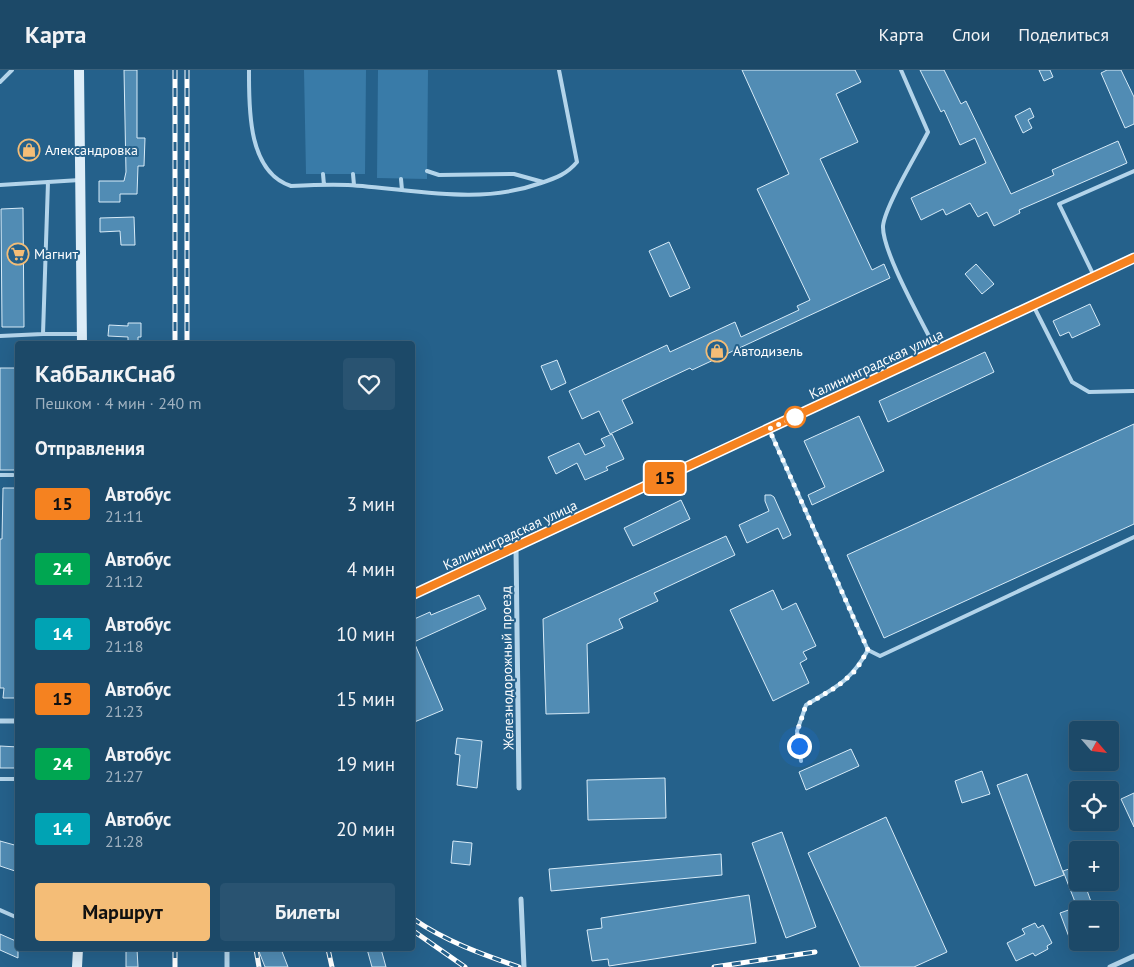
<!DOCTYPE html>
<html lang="ru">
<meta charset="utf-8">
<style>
body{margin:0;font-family:"PT Sans",sans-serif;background:#295371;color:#f1f3f6;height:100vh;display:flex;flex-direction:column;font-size:19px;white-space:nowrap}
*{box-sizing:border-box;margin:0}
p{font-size:16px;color:#a0b2c0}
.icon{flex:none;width:28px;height:28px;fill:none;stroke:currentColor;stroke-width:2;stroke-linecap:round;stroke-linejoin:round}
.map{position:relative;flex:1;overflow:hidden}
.side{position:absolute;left:15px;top:271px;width:400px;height:610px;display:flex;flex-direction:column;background:#1c4968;border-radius:5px;box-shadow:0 5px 20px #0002,0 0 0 1px #3a617c}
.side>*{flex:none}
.badge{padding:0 10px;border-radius:4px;font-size:18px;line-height:32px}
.needle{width:32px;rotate:118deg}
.controls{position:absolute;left:1069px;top:651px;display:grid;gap:10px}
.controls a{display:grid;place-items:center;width:50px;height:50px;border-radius:5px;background:#1c4968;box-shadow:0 5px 20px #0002,0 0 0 1px #3a617c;font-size:25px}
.you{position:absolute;width:25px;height:25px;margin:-12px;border:4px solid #fff;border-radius:50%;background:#1a73e8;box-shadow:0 0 0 8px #1a73e833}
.map>.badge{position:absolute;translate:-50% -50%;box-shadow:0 0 0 2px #fff}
h2{padding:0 20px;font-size:19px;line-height:45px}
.round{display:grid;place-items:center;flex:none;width:52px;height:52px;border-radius:5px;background:#295371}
.headline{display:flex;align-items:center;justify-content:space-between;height:85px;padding:0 20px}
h1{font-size:24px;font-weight:700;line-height:38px}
.action{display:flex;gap:10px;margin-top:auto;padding:10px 20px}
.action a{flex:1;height:58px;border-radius:5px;background:#f4bd77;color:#111;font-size:20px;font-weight:700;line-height:58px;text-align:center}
.action a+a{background:#295371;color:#f1f3f6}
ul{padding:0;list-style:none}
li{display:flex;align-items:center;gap:15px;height:65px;padding:0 20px}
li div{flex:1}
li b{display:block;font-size:19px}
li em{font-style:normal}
li .badge{min-width:55px;font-weight:700;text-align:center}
header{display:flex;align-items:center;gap:30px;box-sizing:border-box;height:70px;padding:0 25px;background:#1c4968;border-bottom:1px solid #3a617c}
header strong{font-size:24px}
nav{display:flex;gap:28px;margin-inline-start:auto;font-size:18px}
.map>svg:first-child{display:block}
</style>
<header>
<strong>Карта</strong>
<nav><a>Карта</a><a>Слои</a><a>Поделиться</a></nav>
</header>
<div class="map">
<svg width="1134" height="897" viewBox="0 0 1134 897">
<rect width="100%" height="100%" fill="#25618b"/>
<!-- green -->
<path fill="#397ba8" d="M304,0h62l-1,104h-59z
M378,0h50l-1,109 -50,-1z"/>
<!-- building -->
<path fill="#518cb4" stroke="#d7ebf8" d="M124,0h13v68h8l-1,28h-6l-1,28h-17v8h-21v-21h25l2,-9z
M742,0h113l6,12 -25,12 22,48 -38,17 52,111 12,-6 6,14 -198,92 -2,-2 -68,32 11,23 -23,11 -11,-23 -17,8 -13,-28 98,-46 3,7 65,-30 6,15 58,-27 -2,-4 13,-6 -53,-111 32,-15z
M920,0h24l17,34 5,-3 45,93 43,-19 -2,-5 66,-29 9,22 -108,47 1,3 -26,13 -7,-14 -9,5 -8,-14 -24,12 -3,-6 -22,11 -10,-22 75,-35 -11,-25 -15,7 -16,-35 -3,2z
M1039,0h11l3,7 -9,4z
M1107,0h14l13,27v27l-9,4 -24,-55z
M1030,38l4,9 -6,3 4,8 -9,5 -8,-17z
M23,138l1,119h-22l-1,-118z
M134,147l1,28h-14l-1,-14 -20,1v-14z
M669,172l21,46 -20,9 -21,-46z
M976,194l18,20 -12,10 -17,-20z
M1090,234l10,21 -28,13 -3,-6 -9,4 -7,-15z
M128,253h13v14h-3v7h-10v-7l-20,-1 1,-11 19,1z
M985,282l9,20 -106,50 -9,-21z
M557,290l9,23 -15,7 -10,-24z
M0,298h16l-1,102h-15z
M859,346l25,55 -72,34 -4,-10 17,-8 -21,-46z
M1134,354v100l-250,114 -37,-83z
M612,364l12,25 -18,8 2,3 -23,10 -8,-17 -21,11 -8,-17 31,-14 6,12 20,-9 -4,-7z
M3,418h15v210h-15l1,-10h-4v-149h2z
M765,425h6l3,2 17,38 -8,4 -5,-11 -31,15 -8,-18 30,-14 -4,-10z
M681,430l9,19 -57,27 -9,-18z
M726,466l9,19 -81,38 4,8 -39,18 4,9 -36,16 2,69 -43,1 -3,-95z
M773,520l9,20 14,-7 20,43 -13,6 4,7 -7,4 9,20 -36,18 -43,-91z
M479,525l7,14 -72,33 29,68 -31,13v-103l18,-8 1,3z
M457,668l25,3 -5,47 -20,-3 3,-30 -5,-1z
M0,676l18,1v21h-18z
M851,679l8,17 -53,24 -7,-18z
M982,701l8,23 -28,9 -7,-22z
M1027,704l37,101 -29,11 -38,-101z
M665,708l1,40 -78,2 -1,-40z
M1134,723v34l-13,-28z
M886,747l61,135 -33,15h-54l-52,-114z
M782,762l34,95 -30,11 -34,-95z
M0,771l18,5v26l-18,-6z
M453,771l19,2 -2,22 -19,-2z
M721,784l1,21 -171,16 -2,-22z
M1078,796v16h6l10,28 -16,-1v24l-9,4 -9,-24 17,-6 -14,-36z
M749,825l7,48 -147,23 -1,-7 -16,2 -5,-31 15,-2 -1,-10z
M1035,853l3,5 5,-3 9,18 -5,3 1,3 -13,7 -2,-3 -17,8 -9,-18 18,-9 -3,-5z
M0,864l18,8v16l-18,-8z
M126,879h11l1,18h-12z
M258,879h23l7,18h-23z
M367,879h14l5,18h-14z"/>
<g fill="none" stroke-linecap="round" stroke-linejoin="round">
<!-- service -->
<path stroke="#b3d4ea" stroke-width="4" d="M249,0c0,36 -2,102 42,116 19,-1 38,-2 57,-1 66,4 129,21 193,-2 15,-5 26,-9 36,-21l-18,-92
M901,0l27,62c-10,20 -43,74 -45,94 -1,26 40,97 53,124
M0,12l12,-12
M427,101l12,4 75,-1 29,8
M323,104l1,11
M353,104l1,11
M401,109l1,11
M0,115l80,-5
M1094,206l-35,-72 75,-33
M1033,235l39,77 17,10 45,-1
M43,264h38
M0,266l43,-2 5,-152
M769,359l99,221
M0,405h13
M801,691l-4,-30 9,-26c30,-18 44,-23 62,-55l12,6 254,-119
M0,709h14
M0,840l18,8"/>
<!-- minor -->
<path stroke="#b3d4ea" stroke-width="5" d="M516,478l3,240
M0,651h18
M521,829l3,68
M227,879v18
M1110,897l24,-11"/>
<!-- tertiary -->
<path stroke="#b3d4ea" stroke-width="9" d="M412,525l722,-337"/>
<!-- secondary -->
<path stroke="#ddedf8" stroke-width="10" d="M79,0l3,274
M77,897l1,-18"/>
<!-- rail casing -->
<g stroke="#fff" stroke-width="5">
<path id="rail" d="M175,0v274
M187,0v274
M412,848c33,23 69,36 107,49
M412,860l53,37
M175,879v18
M256,879l3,18
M328,879l4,18
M714,897l101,-15"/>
</g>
<!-- rail -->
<use href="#rail" stroke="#25618b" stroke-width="3" stroke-dasharray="9" stroke-linecap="butt"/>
</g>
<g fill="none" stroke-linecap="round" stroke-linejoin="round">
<!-- line casing -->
<g stroke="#fff" stroke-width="11">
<path id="line" d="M412,525l722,-337"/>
</g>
<!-- line -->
<use href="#line" stroke="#f58220" stroke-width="8"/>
<!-- walk -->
<path stroke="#fff" stroke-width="5" stroke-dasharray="0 9" d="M795,347l-26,12 99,221 -12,20 -18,16 -32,19 -9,27 2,14"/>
</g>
<!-- icons -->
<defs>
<g id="shop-ring" transform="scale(1.125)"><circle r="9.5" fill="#25618b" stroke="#f4bd77" stroke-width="1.5"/><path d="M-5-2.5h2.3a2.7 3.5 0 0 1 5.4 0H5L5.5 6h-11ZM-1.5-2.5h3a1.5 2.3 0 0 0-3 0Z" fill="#f4bd77"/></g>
<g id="supermarket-ring" transform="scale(1.125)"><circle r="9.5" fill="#25618b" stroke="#f4bd77" stroke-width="1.5"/><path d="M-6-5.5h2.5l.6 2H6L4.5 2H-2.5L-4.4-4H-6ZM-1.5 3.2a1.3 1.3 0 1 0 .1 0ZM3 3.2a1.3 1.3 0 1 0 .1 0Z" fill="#f4bd77"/></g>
</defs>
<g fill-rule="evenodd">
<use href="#shop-ring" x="29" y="80"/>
<use href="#supermarket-ring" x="18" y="184"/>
<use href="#shop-ring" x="717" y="281"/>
</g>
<!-- markers -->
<circle fill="#fff" stroke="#f58220" stroke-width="2.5" cx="795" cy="347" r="10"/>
<g text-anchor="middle" stroke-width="4" stroke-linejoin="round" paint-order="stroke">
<!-- poi labels -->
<g font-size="14" fill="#fff" stroke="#25618b" text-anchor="start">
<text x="45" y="85">Александровка</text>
<text x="34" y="189">Магнит</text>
<text x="733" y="286">Автодизель</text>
</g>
<!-- street labels -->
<g font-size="14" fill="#fff" stroke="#25618b">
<text transform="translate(876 294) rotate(-25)" y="5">Калининградская улица</text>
<text transform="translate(510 465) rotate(-25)" y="5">Калининградская улица</text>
<text transform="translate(507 598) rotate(-91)" y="5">Железнодорожный проезд</text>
</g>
</g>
</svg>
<div class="controls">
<a><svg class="needle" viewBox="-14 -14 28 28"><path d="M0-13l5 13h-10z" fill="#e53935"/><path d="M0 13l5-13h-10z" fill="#a0b2c0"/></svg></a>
<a><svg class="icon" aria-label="locate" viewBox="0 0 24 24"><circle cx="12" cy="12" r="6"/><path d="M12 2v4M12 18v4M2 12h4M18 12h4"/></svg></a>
<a>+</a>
<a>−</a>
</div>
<div class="you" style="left:799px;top:676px"></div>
<b class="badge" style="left:665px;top:408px;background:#f58220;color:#111">15</b>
<section class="side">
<div class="headline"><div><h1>КабБалкСнаб</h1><p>Пешком · 4 мин · 240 m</p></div><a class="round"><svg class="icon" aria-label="heart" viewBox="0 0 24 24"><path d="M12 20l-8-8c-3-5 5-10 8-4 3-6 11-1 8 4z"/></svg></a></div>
<h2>Отправления</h2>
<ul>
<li><span class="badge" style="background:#f58220;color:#111">15</span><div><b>Автобус</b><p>21:11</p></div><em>3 мин</em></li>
<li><span class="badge" style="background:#00a651;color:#fff">24</span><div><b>Автобус</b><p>21:12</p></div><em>4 мин</em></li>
<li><span class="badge" style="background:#00a3b4;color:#fff">14</span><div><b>Автобус</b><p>21:18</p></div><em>10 мин</em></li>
<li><span class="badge" style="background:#f58220;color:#111">15</span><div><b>Автобус</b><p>21:23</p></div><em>15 мин</em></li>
<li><span class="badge" style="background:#00a651;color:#fff">24</span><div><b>Автобус</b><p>21:27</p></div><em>19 мин</em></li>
<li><span class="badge" style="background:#00a3b4;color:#fff">14</span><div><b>Автобус</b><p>21:28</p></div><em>20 мин</em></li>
</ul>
<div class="action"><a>Маршрут</a><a>Билеты</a></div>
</section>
</div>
